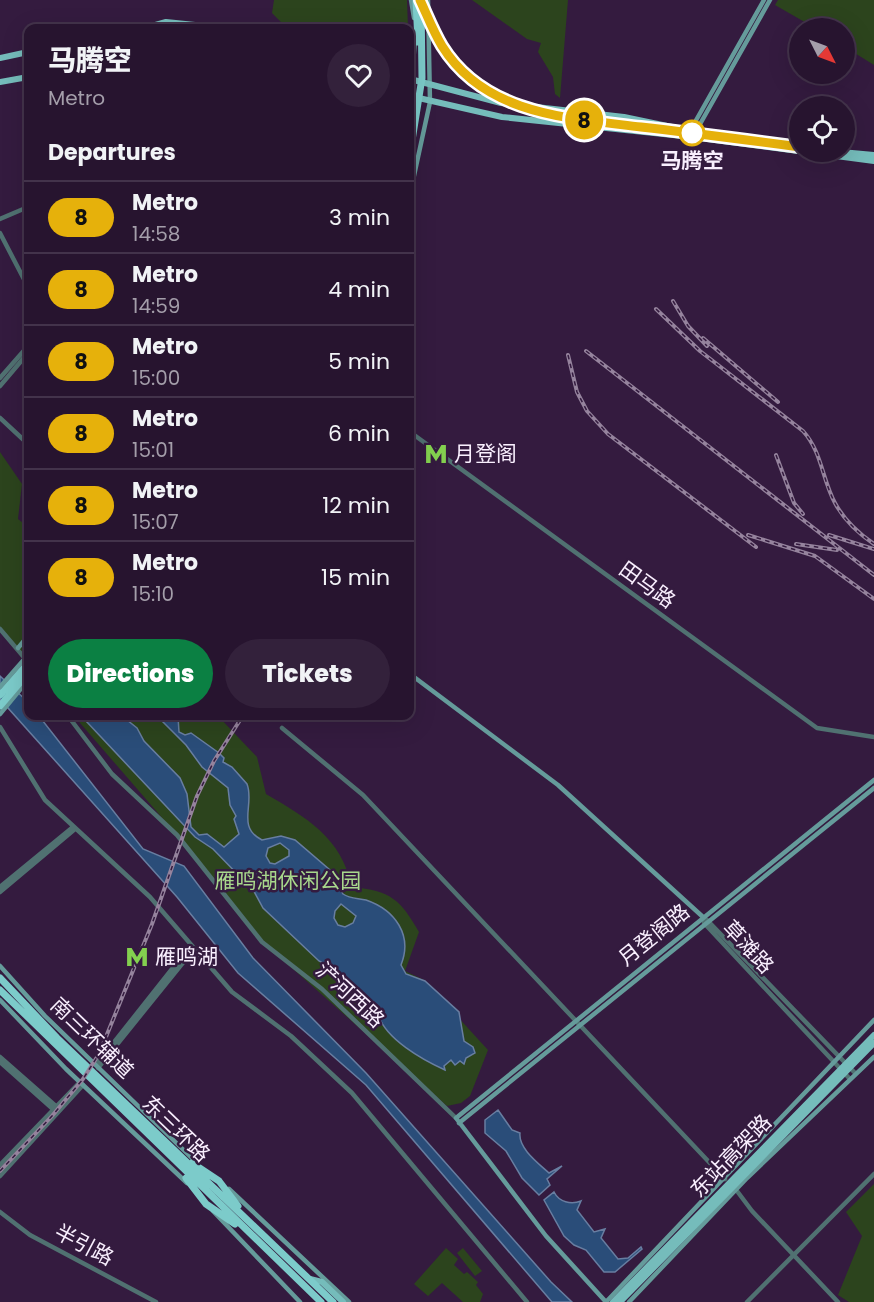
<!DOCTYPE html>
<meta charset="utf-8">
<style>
body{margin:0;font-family:Poppins,"Noto Sans SC",sans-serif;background:#33213b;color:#f1f3f6;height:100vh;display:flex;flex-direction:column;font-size:22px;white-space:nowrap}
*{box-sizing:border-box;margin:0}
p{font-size:20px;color:#a49eaa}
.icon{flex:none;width:33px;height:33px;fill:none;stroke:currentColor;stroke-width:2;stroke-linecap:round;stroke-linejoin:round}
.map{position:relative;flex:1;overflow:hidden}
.side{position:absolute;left:24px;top:24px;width:390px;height:696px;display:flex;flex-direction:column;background:#27142f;border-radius:12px;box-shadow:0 6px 24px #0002,0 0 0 2px #43334b}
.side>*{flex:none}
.badge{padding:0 12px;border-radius:20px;font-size:21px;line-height:39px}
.needle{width:39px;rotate:132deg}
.tools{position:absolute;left:789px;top:18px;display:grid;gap:12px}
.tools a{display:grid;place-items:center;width:66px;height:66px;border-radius:50%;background:#27142f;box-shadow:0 6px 24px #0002,0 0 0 2px #43334b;font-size:30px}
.map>.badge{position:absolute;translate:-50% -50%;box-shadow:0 0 0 3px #fff}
h2{padding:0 24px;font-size:22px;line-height:54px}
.round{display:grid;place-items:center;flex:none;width:63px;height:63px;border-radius:32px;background:#33213b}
.summary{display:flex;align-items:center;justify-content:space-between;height:102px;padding:0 24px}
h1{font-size:28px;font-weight:800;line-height:45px}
.cta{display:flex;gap:12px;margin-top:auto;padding:12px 24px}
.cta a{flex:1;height:69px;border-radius:36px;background:#0b8043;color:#fff;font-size:24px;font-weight:800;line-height:69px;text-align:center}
.cta a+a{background:#33213b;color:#f1f3f6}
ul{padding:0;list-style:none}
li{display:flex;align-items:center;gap:18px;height:72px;padding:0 24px;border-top:2px solid #43334b}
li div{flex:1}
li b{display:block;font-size:22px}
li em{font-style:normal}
li .badge{min-width:66px;font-weight:700;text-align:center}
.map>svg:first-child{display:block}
</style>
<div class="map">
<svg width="874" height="1302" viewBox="0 0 874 1302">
<rect width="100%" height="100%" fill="#341b3f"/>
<!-- green -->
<path fill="#2c441d" d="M274,0h133l1,28h-121l-15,-15z
M472,0h96l-8,98 -5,-4 -2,-17 -15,-25 3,-9 -14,-4z
M778,0h96v65l-29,-18 -1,-19h-29l-40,-23z
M0,452l22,32 -4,35 10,8v135l-28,-33z
M74,716h144l39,41 9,37c41,24 75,43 86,93 39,4 48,12 67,45l-14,39 19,9 64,70 -18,46 -9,7 -14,3 -182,-162 -88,-109z
M874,1184v118h-25l-11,-7 24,-59 -16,-24z
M446,1248l12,11 -4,6 10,9 3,-2 11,10 -2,3 7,9 -3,8h-17l-21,-19 -14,13 -14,-12z
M463,1248l19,23 -7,5 -18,-23z"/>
<!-- water -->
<path fill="#2a4d79" stroke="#687ea1" stroke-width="1.5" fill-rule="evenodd" d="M0,676l28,26v14h11l104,133 41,17 69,92 113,115 185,209 21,20h-20l-186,-217 -128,-112 -61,-76 -177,-198z
M83,716h39l15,12 7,13 36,37 7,16 4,33 8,8 8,-1 17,13 15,-13 -5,-15 2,-3 -6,-11 -2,-17 -26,-21 -16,-22 -29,-29h21l1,16 6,3 6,-2 28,20 5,5 -1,4 9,5 15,17c8,20 -11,43 15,56l19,-4 14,4 35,30 13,24c7,5 15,4 23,6 29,10 47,35 35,65l5,9 19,7 34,31 5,29 9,6 2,6 -9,5 -2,6 -4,-3 -5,4 -4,-5 -7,6 1,4c-22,-10 -60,-31 -67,-56h-2l-2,-7 -24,-24 -14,-13 -17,-9 -56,-53 -13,-24 -2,1 -35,-36 -18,-12 -109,-116zM280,843l9,7v6l-14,8 -5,-1 -4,-7 2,-8zM341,904l15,12 -3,7 -8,4 -7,-2 -4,-7 1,-7z
M498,1110l14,20 8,3c-2,15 18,30 29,40l13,-7 -15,13 3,6 -11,10 -17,-17 -16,-27 -21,-18v-13z
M554,1192c5,10 17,13 27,9l-4,9 17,22 11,-3 -4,9 17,21 10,-1 13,-11 1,2 -27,23h-11l-18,-22 -12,-5 -10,-9 -20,-36z"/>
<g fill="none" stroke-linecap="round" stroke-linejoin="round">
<!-- tertiary -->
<path stroke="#507171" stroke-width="4.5" d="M0,219l28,-12
M0,233l28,54
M0,378l28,-32
M0,386l28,-33
M0,418l28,26
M410,432l407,296 57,9
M0,629l28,33
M68,716l44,58 65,61 85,107 60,47 134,129
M0,727l45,73 105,97 82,95 59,44 61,57 175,209
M282,728l81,67 362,384
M0,887l73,-60
M0,892l75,-63
M703,917l1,6 145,155
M707,920l148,153
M0,1057l58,51
M0,1062l54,48
M96,1065l95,-120
M98,1068l96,-119
M0,1165l80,-83
M0,1176l83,-91
M734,1187l18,24 86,91
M0,1212l30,23 126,67
M747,1302l127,-128"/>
<!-- secondary -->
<path stroke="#659b9b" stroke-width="4.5" d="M411,0l3,18
M410,101l5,-62
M690,131l74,-131
M695,133l75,-133
M410,194l20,-92 -2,-102
M18,648l10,-12
M410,674l148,111 145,132
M0,714l28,-34
M0,966l45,50 152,147
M0,1000l66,69 121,114
M459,1123l415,-335
M229,1189l120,113
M213,1211l87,91
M606,1302l-60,-66 -90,-118 418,-338
M606,1302l268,-282
M629,1302l118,-124 127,-121"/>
<!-- primary -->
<path stroke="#75bcbb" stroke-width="6" d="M145,28l21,-6 58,6
M0,58l28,-6
M410,79l91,24 123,14 72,15 104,13
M0,82l28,-5
M410,96l92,21 190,20 182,24
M841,152l33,3
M310,1279l12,3 21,20"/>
<!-- trunk -->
<path stroke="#7ccbca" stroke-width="7" d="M0,695l28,-32
M0,706l28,-33
M0,978l57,60 276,264
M0,990l321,312
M192,1163l27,18 19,25
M186,1178l20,26 29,20"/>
<!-- rail casing -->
<g stroke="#95839d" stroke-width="4">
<path id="rail" d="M673,301l15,25 19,20
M656,309l44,42 103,80c19,21 19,48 32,72 9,17 23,30 39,41
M703,338l75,64
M586,351l288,224
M568,355l9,37 10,19 21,23 148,113
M776,455l18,48 9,11
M748,535l67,21 59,43
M829,535l45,14
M796,544l41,6
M0,1171l52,-55 31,-37 16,-25 53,-130 45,-128 17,-35 28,-44"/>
</g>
<!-- rail -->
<use href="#rail" stroke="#341b3f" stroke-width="1.5" stroke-dasharray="4.5" stroke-linecap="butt"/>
<!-- secondary-bridge -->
<path stroke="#659b9b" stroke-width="4.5" d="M0,687l28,-32"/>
<!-- primary-bridge -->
<path stroke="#75bcbb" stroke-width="6" d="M613,1302l261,-267
M620,1302l254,-259"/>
<!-- trunk-bridge -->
<path stroke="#7ccbca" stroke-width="7" d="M416,0l2,42
M410,153l12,-75 -1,-78"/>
</g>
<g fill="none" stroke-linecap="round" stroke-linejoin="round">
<!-- line casing -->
<g stroke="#fff" stroke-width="14">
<path id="line" d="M420,0c7,15 13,31 22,46 43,69 126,72 199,81 53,6 106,13 159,20"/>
</g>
<!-- line -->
<use href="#line" stroke="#e6b10b" stroke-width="9"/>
</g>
<!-- icons -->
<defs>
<g id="metro-bare" transform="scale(1.8)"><path d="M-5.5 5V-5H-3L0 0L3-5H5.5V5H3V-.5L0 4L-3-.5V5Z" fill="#83d04f" stroke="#341b3f" stroke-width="2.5" paint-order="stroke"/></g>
</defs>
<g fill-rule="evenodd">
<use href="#metro-bare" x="436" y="454"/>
<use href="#metro-bare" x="137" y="957"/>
</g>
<!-- markers -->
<circle fill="#fff" stroke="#e6b10b" stroke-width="3" cx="692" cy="133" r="12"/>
<g text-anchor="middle" stroke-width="5" stroke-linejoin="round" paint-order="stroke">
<!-- stop labels -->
<g font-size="21" font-weight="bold" fill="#f9effe" stroke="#341b3f">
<text x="692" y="168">马腾空</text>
</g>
<!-- poi labels -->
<g font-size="21" fill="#f9effe" stroke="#341b3f" text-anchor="start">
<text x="454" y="461">月登阁</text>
<text x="155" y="964">雁鸣湖</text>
</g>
<!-- street labels -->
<g font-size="21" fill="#f9effe" stroke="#341b3f">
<text transform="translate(647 585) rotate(36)" y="7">田马路</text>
<text transform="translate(654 935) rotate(-39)" y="7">月登阁路</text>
<text transform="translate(748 947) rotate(47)" y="7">草滩路</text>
<text transform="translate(350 995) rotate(43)" y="7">浐河西路</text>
<text transform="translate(92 1038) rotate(44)" y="7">南三环辅道</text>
<text transform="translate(176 1129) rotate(44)" y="7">东三环路</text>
<text transform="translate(731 1156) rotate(-46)" y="7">东站高架路</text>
<text transform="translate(84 1245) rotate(28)" y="7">半引路</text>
</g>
<!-- park labels -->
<g font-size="21" fill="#a8d88c" stroke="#341b3f">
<text x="288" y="888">雁鸣湖休闲公园</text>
</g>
</g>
</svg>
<div class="tools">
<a><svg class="needle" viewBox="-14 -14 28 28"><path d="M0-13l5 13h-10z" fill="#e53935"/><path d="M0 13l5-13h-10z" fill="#a49eaa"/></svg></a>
<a><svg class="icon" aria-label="locate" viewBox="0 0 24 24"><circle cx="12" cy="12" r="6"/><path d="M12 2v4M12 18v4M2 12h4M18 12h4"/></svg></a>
</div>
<b class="badge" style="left:584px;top:120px;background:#e6b10b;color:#111">8</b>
<section class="side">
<div class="summary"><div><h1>马腾空</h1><p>Metro</p></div><a class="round"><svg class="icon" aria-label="heart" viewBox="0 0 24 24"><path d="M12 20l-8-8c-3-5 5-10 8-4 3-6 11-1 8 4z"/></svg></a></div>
<h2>Departures</h2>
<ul>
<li><span class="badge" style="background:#e6b10b;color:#111">8</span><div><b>Metro</b><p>14:58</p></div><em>3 min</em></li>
<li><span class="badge" style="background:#e6b10b;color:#111">8</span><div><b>Metro</b><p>14:59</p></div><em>4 min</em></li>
<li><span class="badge" style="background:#e6b10b;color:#111">8</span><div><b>Metro</b><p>15:00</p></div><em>5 min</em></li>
<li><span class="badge" style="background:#e6b10b;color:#111">8</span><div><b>Metro</b><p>15:01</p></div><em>6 min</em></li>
<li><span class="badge" style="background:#e6b10b;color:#111">8</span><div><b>Metro</b><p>15:07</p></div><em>12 min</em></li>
<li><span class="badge" style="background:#e6b10b;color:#111">8</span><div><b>Metro</b><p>15:10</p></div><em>15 min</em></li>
</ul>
<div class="cta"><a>Directions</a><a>Tickets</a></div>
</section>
</div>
